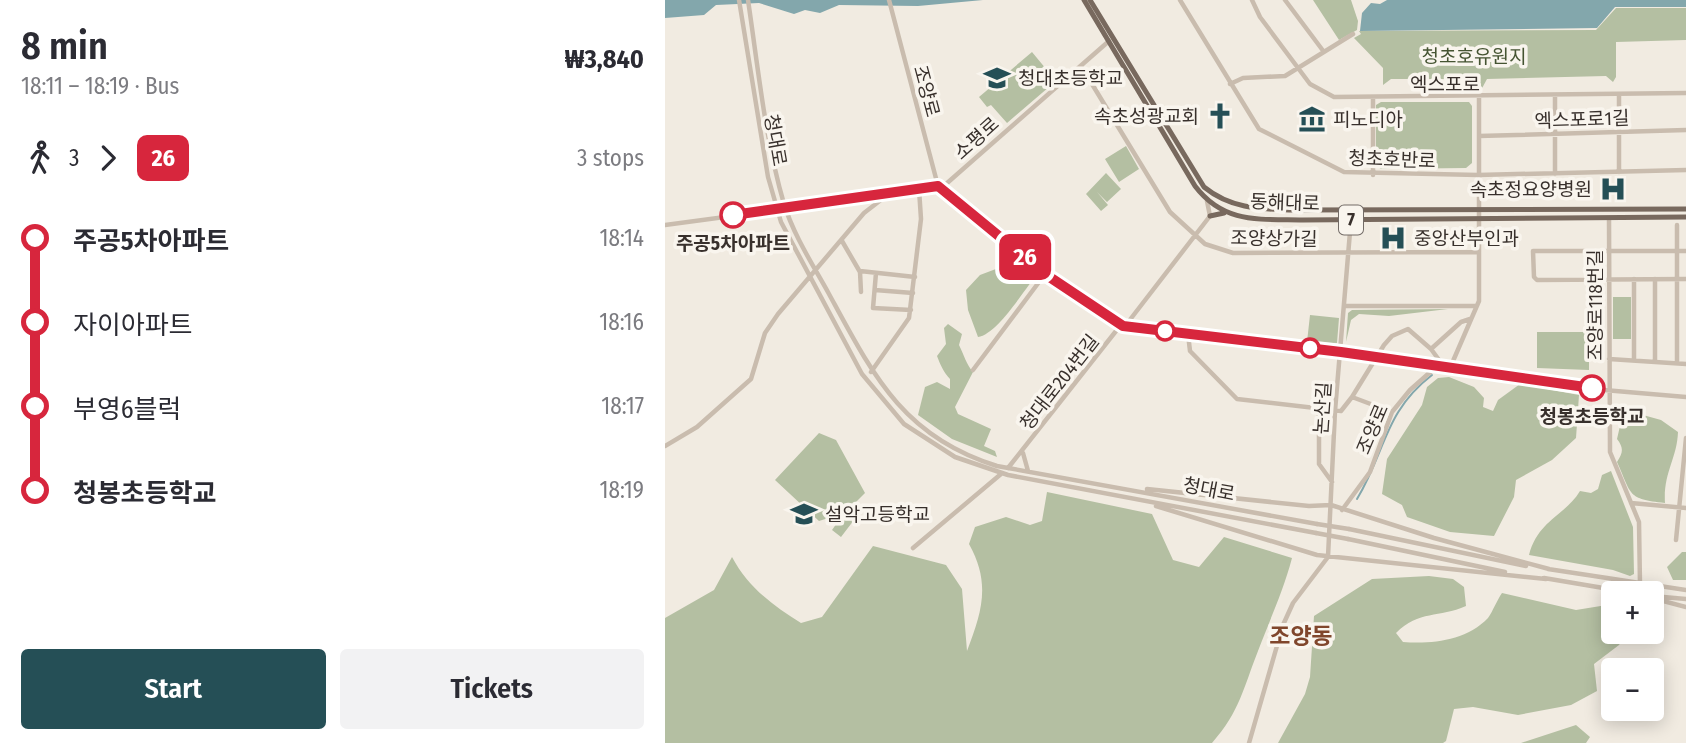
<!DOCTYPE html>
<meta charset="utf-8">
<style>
body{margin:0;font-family:"Fira Sans Condensed","Noto Sans KR",sans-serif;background:#f2f2f3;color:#2b2b33;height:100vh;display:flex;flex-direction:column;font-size:26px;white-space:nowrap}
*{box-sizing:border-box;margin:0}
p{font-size:23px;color:#7c7c81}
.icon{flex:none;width:38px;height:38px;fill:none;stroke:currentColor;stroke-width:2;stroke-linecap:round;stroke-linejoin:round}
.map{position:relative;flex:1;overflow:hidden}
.drawer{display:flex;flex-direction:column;background:#fff;width:665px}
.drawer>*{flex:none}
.badge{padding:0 14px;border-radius:10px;font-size:24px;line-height:46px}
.buttons{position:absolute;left:936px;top:581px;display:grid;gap:14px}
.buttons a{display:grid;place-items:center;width:63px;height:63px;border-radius:7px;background:#fff;box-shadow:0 4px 18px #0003;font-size:35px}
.map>.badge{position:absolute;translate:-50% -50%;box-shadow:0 0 0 4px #fff}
.legs{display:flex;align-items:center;gap:10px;height:77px;padding:0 21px;font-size:23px}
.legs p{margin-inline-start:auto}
.head{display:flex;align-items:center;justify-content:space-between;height:119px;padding:0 21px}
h1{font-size:38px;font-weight:600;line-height:52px}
.cta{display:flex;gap:14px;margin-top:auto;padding:14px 21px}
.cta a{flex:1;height:80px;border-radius:7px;background:#254f56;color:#fff;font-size:28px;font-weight:600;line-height:80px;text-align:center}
.cta a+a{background:#f2f2f3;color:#2b2b33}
ul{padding:0 21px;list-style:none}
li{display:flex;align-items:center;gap:24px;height:84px;font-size:26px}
li i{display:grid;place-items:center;width:10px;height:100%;margin:0 9px;background:currentColor}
li i::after{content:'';width:18px;height:18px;margin:-9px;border:5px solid;border-radius:50%;background:#fff}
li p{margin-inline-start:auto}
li:first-child i{background:linear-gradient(#0000 50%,currentColor 0)}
li:last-child i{background:linear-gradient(currentColor 50%,#0000 0)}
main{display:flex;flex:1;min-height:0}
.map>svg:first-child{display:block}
</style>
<main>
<section class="drawer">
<div class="head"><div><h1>8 min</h1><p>18:11 – 18:19 · Bus</p></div><b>₩3,840</b></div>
<div class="legs"><svg class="icon" aria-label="walk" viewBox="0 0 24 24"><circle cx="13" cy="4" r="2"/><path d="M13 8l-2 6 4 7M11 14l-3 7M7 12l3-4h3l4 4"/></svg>3<svg class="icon" aria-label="forward" viewBox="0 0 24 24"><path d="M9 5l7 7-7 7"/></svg><b class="badge" style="background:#d7263d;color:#fff">26</b><p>3 stops</p></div>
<ul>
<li><i style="color:#d7263d"></i><b>주공5차아파트</b><p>18:14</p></li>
<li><i style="color:#d7263d"></i><span>자이아파트</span><p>18:16</p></li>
<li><i style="color:#d7263d"></i><span>부영6블럭</span><p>18:17</p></li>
<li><i style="color:#d7263d"></i><b>청봉초등학교</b><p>18:19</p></li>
</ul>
<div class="cta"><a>Start</a><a>Tickets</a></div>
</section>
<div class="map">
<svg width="1021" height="743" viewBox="0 0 1021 743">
<rect width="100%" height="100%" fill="#f1ebe1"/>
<!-- green -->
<path fill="#b4bfa2" d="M648,0h38l7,21 -1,9 -18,10z
M951,8h70v32l-70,2v35l-3,5 -7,-6 -119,3 -7,13 -12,1 -7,-14h-70l-8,6v-17l-29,-30 7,-4 -2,-3 237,-1z
M367,52l24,29 -49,42 -16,-18 -4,2 -8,-10z
M716,102h88l3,4v57l-6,5 -85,1 -5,-3v-61z
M461,146l13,23 -20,13 -14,-23z
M441,173l15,16 -14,13 -10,-10 11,13 -7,6 -15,-17z
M352,261l18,16c-13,16 -38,57 -57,60l-10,-27 -2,-20 14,-15z
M948,297h18v42h-18z
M783,309l-59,7 -30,-2 -8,6 -5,22 2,-29 4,-3z
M645,315l29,3 -2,25 -30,-1z
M283,324l14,10 -3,11c5,10 7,19 14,27l-18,35 3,7 33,15 -7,17 11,5 2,6 -45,-18 -34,-24 7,-28 12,-5 13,7v-10c-6,-6 -10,-15 -13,-23l9,-12 -2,-16z
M872,332h52v38l-52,-2z
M784,377l25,10 10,11 -1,9 10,4 5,-11 22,-16 59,11 -3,43 -24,22 -36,20 -2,17 -20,39 -44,-4 -43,-15 -5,-12 -20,-11 5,-35 35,-54 5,-18 11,-9z
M978,415l18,5 17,12c-1,27 -15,41 -13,71 -38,-4 -33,-8 -48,-41 6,-9 7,-14 0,-23l3,-13z
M154,433l17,7 29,53 -20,20 9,7 -13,17 -9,-7 12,-17 -25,8 -44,-41z
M946,471l22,56 1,47 -4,2 -17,-6 -84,-15c9,-35 37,-40 51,-64l11,2 7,-4 4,-14z
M382,492l105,22 21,46 26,7 25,-30 68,21c-9,34 -22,61 -34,93 -15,38 -18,60 -46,92h-547v-125l49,-28 18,-33c16,30 40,48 69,66l21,-6 51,-71 73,19 16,24 5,62c15,-39 24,-68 2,-107l6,-17 31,-10 24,8 12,-4z
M1017,552h4v28h-13l-6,-13z
M764,576l24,3 11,8 2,19c-27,12 -47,4 -70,27l7,9c29,2 63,-1 85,-24 5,-7 9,-18 14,-25l74,17 37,-6v28h15l-9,13 -25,19 3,27 -26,14 -53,10 -45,-8 -19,2 -8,32 -3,2h-165l27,-49 5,-17 4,-61 58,-37z
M911,725l14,12 -4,6h-65z"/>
<!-- water -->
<path fill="#83a7ac" d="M0,0h318l-65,6 -79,-1 -19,8 -15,-3 -11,4 -35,-11 -43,2 -12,10 -39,3z
M722,0h299v7h-71l-18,21 -237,3 2,-18 9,-10 9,1z"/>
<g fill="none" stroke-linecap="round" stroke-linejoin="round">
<!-- stream -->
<path stroke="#83a7ac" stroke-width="2" d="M692,499c29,-48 27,-87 75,-124"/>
<!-- minor -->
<path stroke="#c9bcae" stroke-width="4.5" d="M74,0l29,177 13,45 81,152 42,50 51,33 53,18 308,58
M83,0c10,67 17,139 36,204 10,32 29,61 45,90 44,81 74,143 168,172l320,58
M224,0l49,186 107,88 78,52 211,25 270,39 82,7
M515,0l79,129 85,43 134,3 208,-5
M587,0l8,17 50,67 24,13 352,-4
M620,0l39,52
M416,66l89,146 35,32 28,9 246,-1
M565,84l13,-6 42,-2 68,-42
M954,95v77
M814,136l207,-6
M890,174v-78
M708,175v-77
M944,218l1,234 29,70 1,63
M0,225l223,-30 58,-11 163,-143
M1012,225v138
M177,241l18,31 1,20
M1021,251h-153l1,26 3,3 149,-1
M195,271l55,6
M211,273l-3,35 38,2
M969,279v81
M210,290l38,3
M679,306h132
M523,334l2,17 47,48 104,12 11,-14 40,15
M766,349l8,11 -1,7
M944,359l77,5
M990,361v-82
M785,368l29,-67v-203
M308,370l72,-96
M206,372l38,-54 12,-99 -2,-30
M687,397l32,-52 8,-9 16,-7 23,20 30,-27 9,-3
M654,409v55l13,18
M0,446l32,-19 54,-48 14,-46 13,-19 86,-101 22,-17
M358,453l5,18
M343,468l108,-137 13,-10 81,-105 -3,-15
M482,489l162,17 22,-1 103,33 115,31
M966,503l55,5
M491,506l161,49 229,24
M677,510l28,-38 22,-60 18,-22 26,-23
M684,529l177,37
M683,539l157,33
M1011,540l10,-102
M248,548l88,-74
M883,569l138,21
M879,578l89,15
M987,596l34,3
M987,598l34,9
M584,743l34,-118 10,-22 35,-46 7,-146 16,-191"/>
<!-- major -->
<path stroke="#78695e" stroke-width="5" d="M419,0l111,186c29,38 64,33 108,34l383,-3
M425,0l114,187c27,22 56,22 89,23l393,-1
M545,216l14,-3"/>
<!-- minor-bridge -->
<path stroke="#c9bcae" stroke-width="4.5" d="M652,524l32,5
M651,533l32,6"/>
</g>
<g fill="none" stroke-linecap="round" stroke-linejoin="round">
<!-- line-1 casing -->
<g stroke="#fff" stroke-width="16">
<path id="line-1" d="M68,215l205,-29 107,88 78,52 218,26 251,36"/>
</g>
<!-- line-1 -->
<use href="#line-1" stroke="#d7263d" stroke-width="10"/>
</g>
<!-- icons -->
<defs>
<g id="school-bare" transform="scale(2.1)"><path d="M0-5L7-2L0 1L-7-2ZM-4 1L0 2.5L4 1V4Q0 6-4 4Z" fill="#254f56" stroke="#f9f5ee" stroke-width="2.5" paint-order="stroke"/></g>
<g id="church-bare" transform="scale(2.1)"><path d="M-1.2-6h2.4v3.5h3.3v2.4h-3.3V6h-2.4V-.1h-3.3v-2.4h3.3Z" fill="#254f56" stroke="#f9f5ee" stroke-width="2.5" paint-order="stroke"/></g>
<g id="museum-bare" transform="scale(2.1)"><path d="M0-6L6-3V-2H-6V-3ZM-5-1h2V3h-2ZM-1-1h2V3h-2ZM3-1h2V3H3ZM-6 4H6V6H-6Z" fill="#254f56" stroke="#f9f5ee" stroke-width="2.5" paint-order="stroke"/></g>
<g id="hospital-bare" transform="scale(2.1)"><path d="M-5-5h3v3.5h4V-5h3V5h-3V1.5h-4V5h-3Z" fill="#254f56" stroke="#f9f5ee" stroke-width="2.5" paint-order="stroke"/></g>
</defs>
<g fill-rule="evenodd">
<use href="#school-bare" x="332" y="78"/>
<use href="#church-bare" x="555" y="116"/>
<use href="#museum-bare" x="647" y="119"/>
<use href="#hospital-bare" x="948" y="189"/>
<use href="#hospital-bare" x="728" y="238"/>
<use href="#school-bare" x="139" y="514"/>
</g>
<!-- markers -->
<g fill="#fff" stroke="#d7263d" stroke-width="3.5">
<circle cx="68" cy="215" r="12"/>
<circle cx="500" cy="331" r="9"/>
<circle cx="645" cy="348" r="9"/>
<circle cx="927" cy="388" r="12"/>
</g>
<g text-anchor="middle" stroke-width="7" stroke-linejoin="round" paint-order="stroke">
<!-- shield labels -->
<rect fill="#f9f5ee" stroke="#726b66" stroke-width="2" x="674" y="205.5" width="24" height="29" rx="5"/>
<g font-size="18" font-weight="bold" fill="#38302c">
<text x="686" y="226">7</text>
</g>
<!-- park labels -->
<g font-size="19" fill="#455432" stroke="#f9f5ee">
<text x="809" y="63">청초호유원지</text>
</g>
<!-- poi labels -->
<g font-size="19" fill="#38302c" stroke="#f9f5ee" text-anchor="start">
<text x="353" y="85">청대초등학교</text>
<text x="534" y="123" text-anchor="end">속초성광교회</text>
<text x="668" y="126">피노디아</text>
<text x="927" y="196" text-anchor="end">속초정요양병원</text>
<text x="749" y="245">중앙산부인과</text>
<text x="160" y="521">설악고등학교</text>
</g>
<!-- street labels -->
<g font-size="19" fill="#38302c" stroke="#f9f5ee">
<text x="780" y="91">엑스포로</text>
<text transform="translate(262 91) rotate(75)" y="7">조양로</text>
<text transform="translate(917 119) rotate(-2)" y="7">엑스포로1길</text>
<text transform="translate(311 138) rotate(-42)" y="7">소평로</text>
<text transform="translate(111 140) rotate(80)" y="7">청대로</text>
<text transform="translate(727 159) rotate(2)" y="7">청초호반로</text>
<text transform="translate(620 202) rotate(2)" y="7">동해대로</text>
<text transform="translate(609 238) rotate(1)" y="7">조양상가길</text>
<text transform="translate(930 305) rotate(-90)" y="7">조양로118번길</text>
<text transform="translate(394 382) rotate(-52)" y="7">청대로204번길</text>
<text transform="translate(657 408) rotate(-86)" y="7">논산길</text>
<text transform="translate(707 429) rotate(-67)" y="7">조양로</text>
<text transform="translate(544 489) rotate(11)" y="7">청대로</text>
</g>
<!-- stop labels -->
<g font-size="19" font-weight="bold" fill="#38302c" stroke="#f9f5ee">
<text x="68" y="250">주공5차아파트</text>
<text x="927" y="423">청봉초등학교</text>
</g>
<!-- quarter labels -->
<g font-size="23" font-weight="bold" fill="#80462c" stroke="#f9f5ee">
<text x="636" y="644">조양동</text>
</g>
</g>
</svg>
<div class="buttons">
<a>+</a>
<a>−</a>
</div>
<b class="badge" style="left:360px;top:257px;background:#d7263d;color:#fff">26</b>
</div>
</main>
